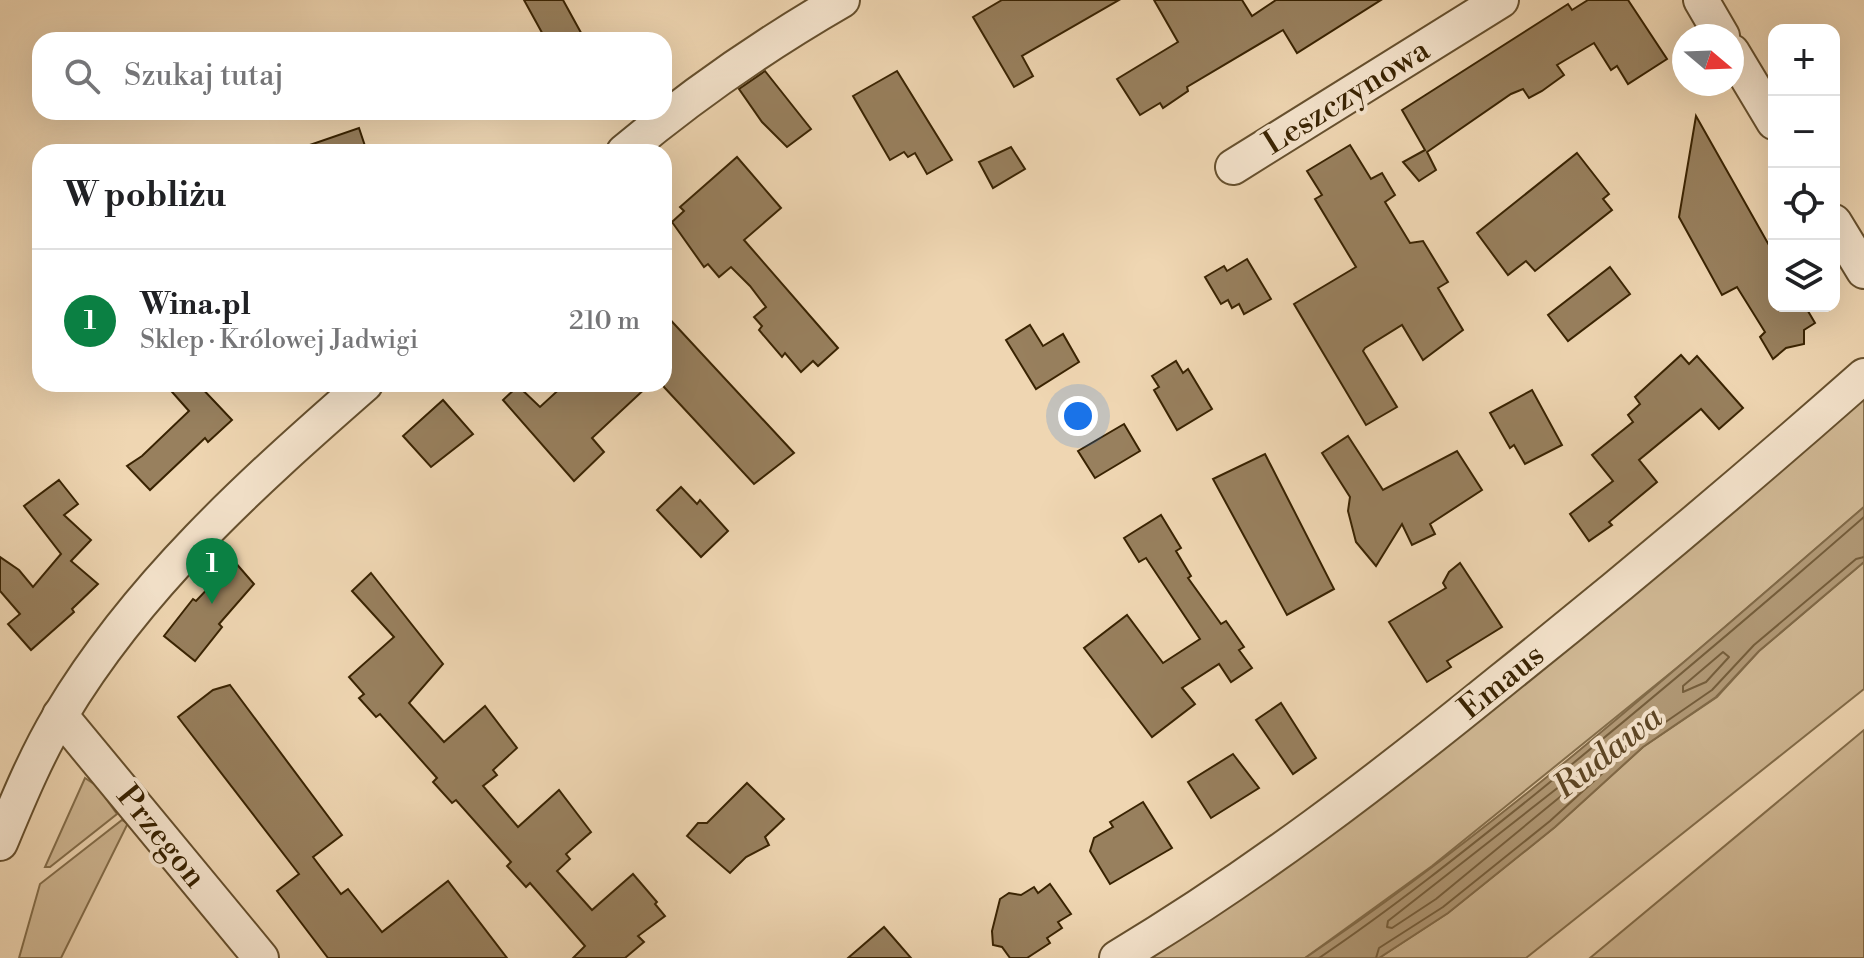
<!DOCTYPE html>
<html lang="pl">
<head>
<meta charset="utf-8">
<style>
  body { margin:0; font-family:"Libre Bodoni",serif; background:#f6f6f6; color:#202124 }
  .controls { position:absolute; right:24px; top:24px; display:grid; overflow:hidden; border-radius:16px; box-shadow:0 8px 32px #0002 }
  .controls button { width:72px; height:72px; display:grid; place-items:center; padding:0; border:0; border-bottom:2px solid #e0e0e0; background:#fff; color:#202124; font:40px sans-serif }
  .compass { position:absolute; left:1672px; top:24px; width:72px; height:72px; border-radius:50%; background:#fff; box-shadow:0 8px 32px #0002; rotate:109deg }
  .you { position:absolute; left:1078px; top:416px; width:28px; height:28px; margin:-20px; border:6px solid #fff; border-radius:50%; background:#1a73e8; box-shadow:0 0 0 12px #1a73e833 }
  .badge { display:grid; place-items:center; width:52px; height:52px; border-radius:50%; background:#0b8043; color:#fff; font-size:26px; font-weight:700 }
  .pin { position:absolute; translate:-50% -66px; filter:drop-shadow(0 2px 4px #0008) }
  .pin::after { content:''; position:absolute; top:42px; width:28px; height:24px; background:inherit; clip-path:polygon(0 0,100% 0,50% 100%) }
  .list { margin:0; padding:0; list-style:none }
  h2 { display:flex; justify-content:space-between; align-items:center; height:104px; margin:0; padding:0 32px; font-size:34px }
  h2 small { font-size:26px; font-weight:400; color:#757577 }
  .list li { display:grid; grid-template-columns:52px 1fr auto; gap:24px; align-items:center; box-sizing:border-box; height:144px; padding:0 32px; border-top:2px solid #e0e0e0 }
  .list b { display:block; font-size:30px; white-space:nowrap }
  .list p { margin:0; font-size:26px; white-space:nowrap; color:#757577 }
  .list em { font-size:26px; font-style:normal; color:#757577 }
  .icon { flex:none; width:44px; height:44px; fill:none; stroke:currentColor; stroke-width:2; stroke-linecap:round; stroke-linejoin:round }
  .map { position:relative; flex:none; width:1864px; height:958px; overflow:hidden }
  .search { position:absolute; background:#fff; box-shadow:0 8px 32px #0002; left:32px; top:32px; width:640px; height:88px; display:flex; align-items:center; gap:20px; box-sizing:border-box; padding:0 28px; border-radius:24px; color:#757577; font-size:30px }
  .panel { position:absolute; background:#fff; box-shadow:0 8px 32px #0002; left:32px; top:144px; width:640px; height:248px; border-radius:24px }
  .map>svg:first-child { display:block }
  .green { fill:#d0b894; stroke:#846e4b; stroke-width:2 }
  .water { fill:#b19976; stroke:#816a48; stroke-width:2 }
  .lines { fill:none; stroke-linecap:round; stroke-linejoin:round }
  .shore { stroke:#755e3c; stroke-width:2 }
  .building { fill:#98805e; stroke:#392302; stroke-width:2 }
  .minor-casing { stroke:#66502e; stroke-width:38 }
  .minor { stroke:#f5e4cd; stroke-width:34 }
  .labels { text-anchor:middle; stroke-width:8; stroke-linejoin:round; paint-order:stroke }
  .street-label { font-size:32px; fill:#392302; stroke:#f5e4cd }
  .water-label { font-size:34px; font-style:italic; fill:#5d4625; stroke:#f5e4cd }
</style>
</head>
<body>
<div class="map">
<svg width="1864" height="958" viewBox="0 0 1864 958">
  <rect width="100%" height="100%" fill="#efd6b2"/>
  <filter id="stains"><feTurbulence type="fractalNoise" baseFrequency=".0025" numOctaves="4"/><feColorMatrix values="0 0 0 0 .2 0 0 0 0 .09 0 0 0 0 .02 0 0 0 .5 -.17"/></filter>
  <radialGradient id="worn" r=".72"><stop offset=".6" stop-color="#630" stop-opacity="0"/><stop offset="1" stop-color="#630" stop-opacity=".3"/></radialGradient>
  <!-- green -->
  <g class="green">
    <path d="M1864,389V507L1689,658L1432,866L1305,958H1137Z"/>
    <path d="M1864,562V689L1526,958H1379L1448,913L1555,827L1643,747L1717,697L1759,651Z"/>
    <path d="M1864,730V958H1590Z"/>
    <path d="M85,778L97,786L117,814L50,867H45Z"/>
    <path d="M122,820L128,823L61,958H19L40,884Z"/>
  </g>
  <!-- water -->
  <path class="water" d="M1864,507V562L1759,651L1716,697L1643,747L1555,827L1448,913L1379,958H1305C1503,825 1683,662 1864,507Z"/>
  <g class="lines">
    <!-- shore -->
    <g class="shore">
      <path d="M1723,652L1729,657L1706,682L1683,692V686Z"/>
      <path d="M1560,786L1565,787L1566,792L1436,899L1392,928L1387,927L1388,921Z"/>
      <path d="M1319,958C1393,908 1463,852 1533,796C1645,705 1755,612 1864,517"/>
      <path d="M1376,958L1379,948L1443,907L1550,821L1638,741L1712,690L1754,645L1856,559L1864,557"/>
    </g>
  </g>
  <!-- building -->
  <g class="building">
    <path d="M524,0H563L585,40H546Z"/>
    <path d="M1002,0H1119L1022,56L1033,76L1014,87L973,17Z"/>
    <path d="M1154,0H1242L1252,16L1276,0H1381L1297,53L1283,30L1187,87L1188,91L1163,108L1160,103L1140,115L1117,79L1178,42Z"/>
    <path d="M1588,0H1628L1667,59L1628,84L1617,66L1611,70L1594,43L1557,65L1564,75L1542,91L1529,98L1523,89L1511,94L1427,152L1436,170L1419,181L1403,162L1425,150L1402,110L1568,4L1572,10Z"/>
    <path d="M765,71L811,129L787,147L762,122L739,89Z"/>
    <path d="M897,71L952,160L927,174L915,153L908,157L904,152L890,160L853,96Z"/>
    <path d="M1696,116L1774,254V306H1805L1815,323L1804,330V344L1786,348L1773,359L1760,337L1765,332L1737,287L1722,295L1679,217Z"/>
    <path d="M359,128L367,152H301V148Z"/>
    <path d="M1350,145L1371,179L1382,173L1395,195L1385,202L1410,243L1423,241L1448,282L1438,288L1463,330L1423,360L1402,325L1365,348L1363,351L1397,407L1366,425L1294,304L1356,267L1315,199L1322,195L1307,171Z"/>
    <path d="M1011,147L1025,169L993,188L979,162Z"/>
    <path d="M1577,153L1609,194L1603,199L1612,210L1535,271L1526,261L1508,275L1477,233Z"/>
    <path d="M737,157L781,208L744,240L838,348L818,366L813,361L801,372L785,353L782,357L759,330L762,326L754,317L766,307L750,286L731,267L719,277L708,264L704,267L672,222L684,211L680,207Z"/>
    <path d="M1247,259L1271,299L1244,314L1239,304L1232,308L1228,300L1221,304L1205,277L1224,266L1227,271Z"/>
    <path d="M1610,267L1630,294L1568,341L1548,315Z"/>
    <path d="M664,313L794,453L754,484L664,387Z"/>
    <path d="M1030,325L1043,346L1063,334L1079,362L1036,389L1006,340Z"/>
    <path d="M1681,355L1689,364L1697,356L1743,408L1719,429L1701,409L1639,460L1657,482L1609,522L1612,525L1589,541L1570,514L1613,481L1592,455L1633,422L1628,415L1640,404L1635,397Z"/>
    <path d="M1176,361L1183,373L1188,369L1212,409L1177,430L1154,390L1159,387L1152,376Z"/>
    <path d="M165,384H198L232,420L208,442L205,438L150,490L127,466L142,456L189,411Z"/>
    <path d="M565,384H650L592,438L604,452L574,481L503,400L518,386L540,407Z"/>
    <path d="M1532,390L1562,445L1525,464L1514,445L1510,448L1490,413Z"/>
    <path d="M443,400L473,434L431,467L403,436Z"/>
    <path d="M1124,424L1140,451L1095,478L1078,451Z"/>
    <path d="M1348,436L1383,490L1457,451L1482,490L1430,524L1435,534L1412,545L1402,524L1376,566L1356,542L1348,511L1350,497L1322,453Z"/>
    <path d="M1265,454L1334,589L1287,615L1213,479Z"/>
    <path d="M59,480L78,504L64,515L91,540L71,561L98,584L72,609L74,612L31,650L8,624L20,614L0,591V557L19,570L33,587L61,554L24,506Z"/>
    <path d="M681,487L697,504L700,500L728,531L701,557L657,510Z"/>
    <path d="M1161,515L1181,548L1176,551L1191,576L1188,578L1221,624L1226,621L1244,647L1239,650L1252,668L1231,682L1219,664L1182,688L1195,704L1152,737L1084,648L1127,615L1163,663L1200,639L1146,558L1139,562L1124,538Z"/>
    <path d="M234,561L254,584L219,624L222,627L195,661L164,636L193,599L196,601Z"/>
    <path d="M1460,563L1502,627L1447,661L1451,667L1427,682L1389,622L1446,588L1443,583L1449,572Z"/>
    <path d="M371,573L443,664L409,703L444,742L485,706L517,748L493,770L497,775L483,786L518,827L559,790L591,832L566,854L570,859L557,871L592,910L633,874L657,902L655,904L665,916L638,936L644,942L625,958H573L585,946L530,883L526,887L507,866L511,862L456,800L452,803L433,782L437,778L380,714L376,717L359,698L364,694L349,677L394,637L352,591Z"/>
    <path d="M230,685L342,835L313,857L341,894L348,889L382,932L448,881L507,958H328L277,891L299,874L178,717L213,690Z"/>
    <path d="M1281,703L1316,758L1293,774L1256,720Z"/>
    <path d="M1233,754L1259,788L1211,818L1188,782Z"/>
    <path d="M747,783L784,819L765,837L769,845L746,857L730,873L687,836L698,823H707Z"/>
    <path d="M1143,802L1172,848L1110,884L1090,851L1094,838L1113,827L1110,822Z"/>
    <path d="M1050,884L1071,914L1058,922L1062,928L1047,938L1050,943L1027,958H1010L1002,947L993,945L992,931L1000,899L1009,893L1021,895L1034,887L1038,893Z"/>
    <path d="M884,927L911,958H848Z"/>
  </g>
  <g class="lines">
    <defs>
      <g id="minor">
        <path d="M1701,0L1722,36"/>
        <path d="M1732,52L1774,122"/>
        <path d="M624,152C693,94 764,45 842,0"/>
        <path d="M1233,167L1501,0"/>
        <path d="M1834,222L1864,271"/>
        <path d="M60,715L261,958"/>
        <path d="M0,843C18,800 36,756 60,716C138,585 252,483 365,384"/>
        <path d="M1117,958C1254,876 1378,781 1501,681C1625,582 1745,481 1864,376"/>
      </g>
    </defs>
    <!-- minor casing -->
    <use href="#minor" class="minor-casing"/>
    <!-- minor -->
    <use href="#minor" class="minor"/>
  </g>
  <g class="labels">
    <!-- street labels -->
    <g class="street-label">
      <text transform="translate(1346 96) rotate(-32)" y="11">Leszczynowa</text>
      <text transform="translate(1501 681) rotate(-39)" y="11">Emaus</text>
      <text transform="translate(162 836) rotate(51)" y="11">Przegon</text>
    </g>
    <!-- water labels -->
    <g class="water-label">
      <text transform="translate(1607 751) rotate(-38)" y="12">Rudawa</text>
    </g>
  </g>
  <rect width="100%" height="100%" filter="url(#stains)"/>
  <rect width="100%" height="100%" fill="url(#worn)"/>
</svg>
<div class="controls">
<button>+</button>
<button>−</button>
<button><svg class="icon" aria-label="locate" viewBox="0 0 24 24"><circle cx="12" cy="12" r="6"/><path d="M12 2v4M12 18v4M2 12h4M18 12h4"/></svg></button>
<button><svg class="icon" aria-label="layers" viewBox="0 0 24 24"><path d="M12 4l9 5-9 5-9-5zM3 14l9 5 9-5"/></svg></button>
</div>
<svg class="compass" viewBox="-18 -18 36 36"><path d="M0-13l5 13h-10z" fill="#e53935"/><path d="M0 13l5-13h-10z" fill="#757577"/></svg>
<div class="you"></div>
<div class="pin badge" style="left:212px;top:604px">1</div>
<div class="search"><svg class="icon" aria-label="search" viewBox="0 0 24 24"><circle cx="10" cy="10" r="6"/><path d="M15 15l6 6"/></svg>Szukaj tutaj</div>
<section class="panel">
<h2>W pobliżu<small></small></h2>
<ul class="list">
<li><span class="badge">1</span><div><b>Wina.pl</b><p>Sklep · Królowej Jadwigi</p></div><em>210 m</em></li>
</ul>
</section>
</div>
</body>
</html>
